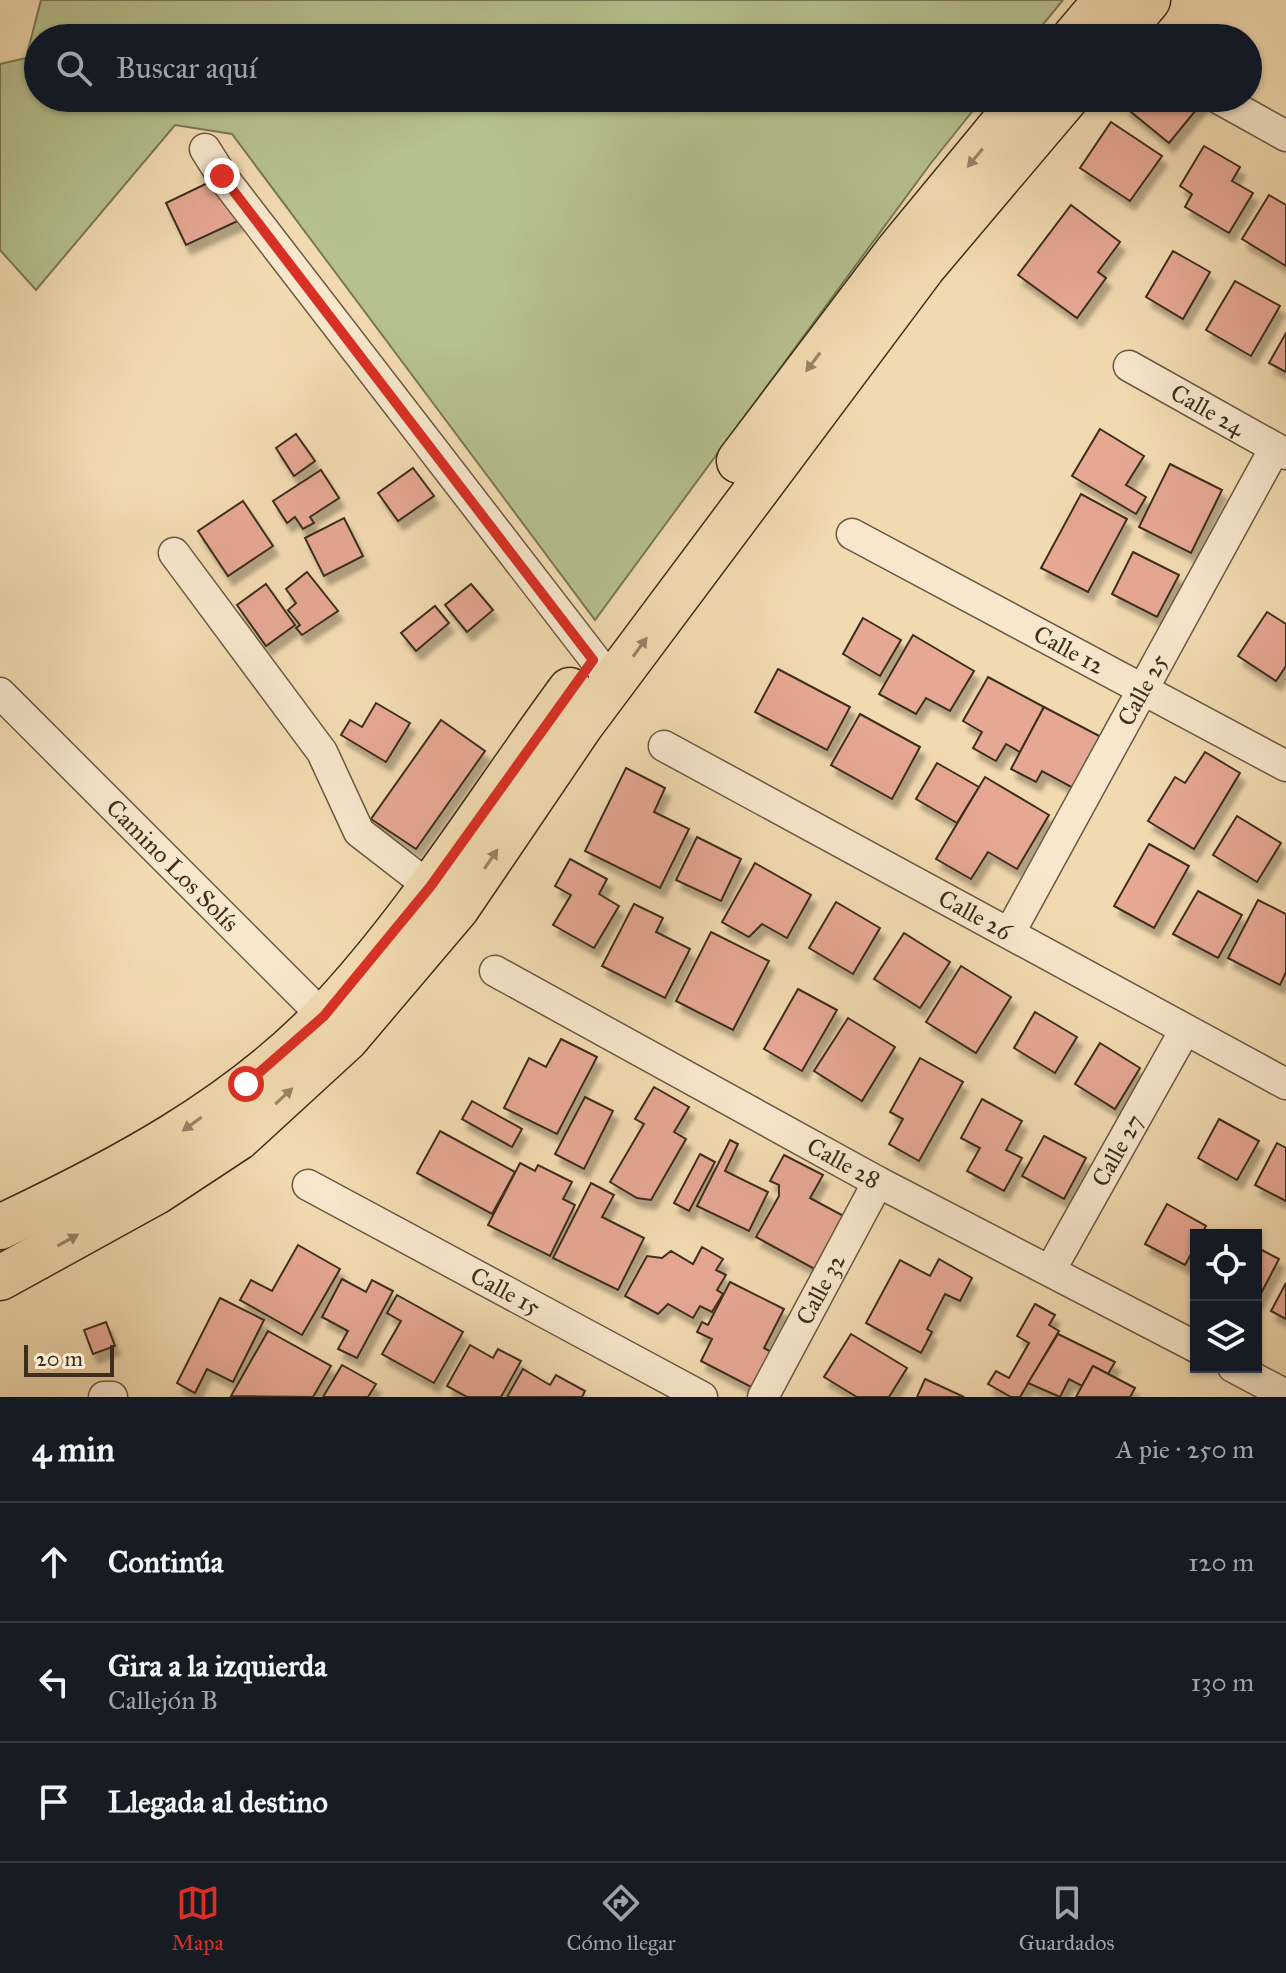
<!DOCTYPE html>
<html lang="es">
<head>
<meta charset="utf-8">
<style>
  body { margin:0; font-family:"IM FELL Great Primer",serif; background:#20242c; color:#f1f3f6 }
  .controls { position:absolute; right:24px; bottom:24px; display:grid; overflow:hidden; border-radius:0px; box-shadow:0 2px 6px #0004 }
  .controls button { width:72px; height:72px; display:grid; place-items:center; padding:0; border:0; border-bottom:2px solid #363941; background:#171b24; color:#f1f3f6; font:40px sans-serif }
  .scale { position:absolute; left:24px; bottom:20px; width:90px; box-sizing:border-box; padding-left:8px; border:4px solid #3d2e1d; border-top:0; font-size:22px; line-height:28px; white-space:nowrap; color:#3d2e1d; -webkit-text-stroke:6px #f7e7cc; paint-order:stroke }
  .stop { position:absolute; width:24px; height:24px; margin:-18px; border:6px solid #d93025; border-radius:50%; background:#fff }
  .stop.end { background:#d93025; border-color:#fff; box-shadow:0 2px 8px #0008 }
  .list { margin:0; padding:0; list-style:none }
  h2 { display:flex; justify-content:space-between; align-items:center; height:104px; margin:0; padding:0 32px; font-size:34px }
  h2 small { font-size:26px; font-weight:400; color:#9ea1a6 }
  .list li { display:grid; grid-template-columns:52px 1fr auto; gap:24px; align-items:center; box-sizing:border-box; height:120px; padding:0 32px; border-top:2px solid #363941 }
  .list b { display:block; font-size:30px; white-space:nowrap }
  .list p { margin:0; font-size:26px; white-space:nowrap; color:#9ea1a6 }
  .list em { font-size:26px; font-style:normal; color:#9ea1a6 }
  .icon { flex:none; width:44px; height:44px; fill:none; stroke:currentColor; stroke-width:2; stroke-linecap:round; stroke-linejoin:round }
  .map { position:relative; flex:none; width:1286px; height:1397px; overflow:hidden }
  .search { position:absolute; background:#171b24; box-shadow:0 2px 6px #0004; left:24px; right:24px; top:24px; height:88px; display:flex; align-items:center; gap:20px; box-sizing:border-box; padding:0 28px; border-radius:44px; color:#9ea1a6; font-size:30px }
  .sheet { height:464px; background:#171b24 }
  nav { display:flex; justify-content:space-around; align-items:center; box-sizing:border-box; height:112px; border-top:2px solid #363941; background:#171b24; font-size:22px; color:#9ea1a6 }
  nav a { display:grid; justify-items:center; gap:4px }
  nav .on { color:#d93025 }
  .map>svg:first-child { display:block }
  .green { fill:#b6c18e; stroke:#7a7856; stroke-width:2 }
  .building { fill:#e6a793; stroke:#3d2e1d; stroke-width:2; filter:url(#shadow) }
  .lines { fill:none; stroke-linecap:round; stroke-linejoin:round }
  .street-casing { stroke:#6a5942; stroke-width:33 }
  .primary-casing { stroke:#3d2e1d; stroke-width:47 }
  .street { stroke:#f7e7cc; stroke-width:30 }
  .primary { stroke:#f2dab0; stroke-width:44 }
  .oneway { fill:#988466 }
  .route { stroke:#d93025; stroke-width:10 }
  .labels { text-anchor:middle; stroke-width:6; stroke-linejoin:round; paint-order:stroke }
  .street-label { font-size:24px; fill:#3d2e1d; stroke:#f7e7cc }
</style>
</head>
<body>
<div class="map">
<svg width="1286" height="1397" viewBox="0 0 1286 1397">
  <defs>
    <filter id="shadow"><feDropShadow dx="5" dy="9" stdDeviation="2" flood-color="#0004"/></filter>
  </defs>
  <rect width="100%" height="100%" fill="#f2dab0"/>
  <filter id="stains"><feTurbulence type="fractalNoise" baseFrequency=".0025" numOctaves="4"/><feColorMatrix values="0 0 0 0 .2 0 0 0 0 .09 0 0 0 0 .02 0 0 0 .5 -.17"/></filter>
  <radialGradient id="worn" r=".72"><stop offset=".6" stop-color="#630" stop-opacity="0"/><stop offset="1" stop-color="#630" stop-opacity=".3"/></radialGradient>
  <!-- green -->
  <path class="green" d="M41,0H1063L1032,38H38V98H983L931,163L595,620L232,134L175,125L36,290L0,250V64L26,58Z"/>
  <!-- building -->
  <g class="building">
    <path d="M1132,98H1203L1205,99L1169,143L1125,107Z"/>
    <path d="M1111,122L1162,156L1130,201L1080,168Z"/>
    <path d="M1204,146L1240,167L1232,181L1253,193L1229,233L1185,207L1192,194L1180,186Z"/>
    <path d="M222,176L242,219L186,245L166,203Z"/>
    <path d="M1269,195L1286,205V266L1242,239Z"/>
    <path d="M1071,205L1120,242L1098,272L1106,278L1077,318L1018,275Z"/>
    <path d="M1173,251L1210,272L1183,319L1146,297Z"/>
    <path d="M1235,281L1280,306L1251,356L1206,330Z"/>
    <path d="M1286,333V372L1269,363Z"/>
    <path d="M1100,429L1144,456L1126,485L1146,497L1136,514L1072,476Z"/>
    <path d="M296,434L315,461L294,476L276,448Z"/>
    <path d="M1170,464L1222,490L1191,553L1139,527Z"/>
    <path d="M413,468L434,496L398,521L378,493Z"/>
    <path d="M321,470L339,498L310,517L314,523L303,529L295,517L287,523L273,501Z"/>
    <path d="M1081,494L1127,519L1088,592L1041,568Z"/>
    <path d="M243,501L273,546L228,576L198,531Z"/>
    <path d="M344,518L363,556L324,576L305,538Z"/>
    <path d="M1133,552L1179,575L1157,617L1112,594Z"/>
    <path d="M307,572L338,611L302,635L296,628L300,625L288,610L296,603L286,589Z"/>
    <path d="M266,584L295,625L266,646L237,605Z"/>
    <path d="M471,584L493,610L467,632L445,605Z"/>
    <path d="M435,606L449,623L416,651L401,633Z"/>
    <path d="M1267,612L1286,624V666L1276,681L1238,656Z"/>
    <path d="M863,618L901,640L880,676L843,654Z"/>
    <path d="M913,635L974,671L950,711L926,698L916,714L879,694Z"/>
    <path d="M778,669L850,707L827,750L755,712Z"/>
    <path d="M988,677L1044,707L1020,752L1006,744L996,761L973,748L982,732L963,721Z"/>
    <path d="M376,703L410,723L386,762L341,735L350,720L362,727Z"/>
    <path d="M1044,707L1103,738L1075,789L1042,771L1036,782L1011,769Z"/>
    <path d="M860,714L920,747L892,799L831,765Z"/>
    <path d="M441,720L485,751L416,849L371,819Z"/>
    <path d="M1205,752L1240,773L1194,849L1148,821L1175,777L1185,783Z"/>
    <path d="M937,763L979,787L957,823L916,799Z"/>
    <path d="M626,768L665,788L654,812L689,829L660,888L585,851Z"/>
    <path d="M985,777L1049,815L1017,869L988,852L971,879L936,859Z"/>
    <path d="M1237,816L1281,843L1257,882L1213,855Z"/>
    <path d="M697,837L741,859L721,901L676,880Z"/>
    <path d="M1149,844L1189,866L1154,928L1114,906Z"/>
    <path d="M570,859L607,879L599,894L619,906L594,948L553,925L571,895L555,886Z"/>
    <path d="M755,863L811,895L787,938L762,924L749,937L722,922Z"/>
    <path d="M1198,891L1242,915L1218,958L1173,934Z"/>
    <path d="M1258,900L1286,914V972L1280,985L1228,958Z"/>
    <path d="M836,902L880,928L853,974L809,948Z"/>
    <path d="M634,904L663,918L656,932L690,949L665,998L602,966Z"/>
    <path d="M711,932L769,961L733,1030L676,1001Z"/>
    <path d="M904,933L950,962L920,1008L874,979Z"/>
    <path d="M961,966L1011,997L976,1053L926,1022Z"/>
    <path d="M798,989L837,1010L802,1071L764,1049Z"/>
    <path d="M1035,1012L1077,1037L1055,1073L1014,1048Z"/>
    <path d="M848,1018L895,1047L862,1101L814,1071Z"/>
    <path d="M561,1039L597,1057L557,1134L504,1108L529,1058L546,1067Z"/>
    <path d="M1100,1043L1140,1068L1115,1109L1075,1084Z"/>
    <path d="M920,1058L963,1082L919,1161L889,1144L903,1119L890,1112Z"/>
    <path d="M654,1087L689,1107L674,1132L686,1139L651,1200L637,1198L610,1182L644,1124L635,1119Z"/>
    <path d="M585,1097L613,1111L584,1169L555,1154Z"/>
    <path d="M982,1099L1022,1121L1006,1150L1022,1158L1004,1191L967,1171L980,1148L961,1138Z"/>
    <path d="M472,1101L522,1129L512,1147L462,1119Z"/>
    <path d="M1219,1119L1259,1141L1237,1180L1198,1158Z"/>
    <path d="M440,1131L515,1172L492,1214L417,1173Z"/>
    <path d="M1044,1136L1086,1158L1064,1199L1022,1176Z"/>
    <path d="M730,1140L738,1144L725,1171L768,1192L749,1231L697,1206Z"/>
    <path d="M1277,1143L1286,1148V1201L1255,1185Z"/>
    <path d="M700,1154L715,1162L689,1211L674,1203Z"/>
    <path d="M784,1155L823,1175L810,1198L851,1220L822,1273L756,1237L779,1196V1185L770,1181Z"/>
    <path d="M520,1163L535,1171L538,1165L572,1182L563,1199L575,1205L550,1256L488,1225Z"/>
    <path d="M591,1183L614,1195L602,1217L644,1238L618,1290L553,1258Z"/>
    <path d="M1167,1204L1206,1226L1201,1235H1196V1245L1185,1265L1145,1244Z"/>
    <path d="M298,1245L340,1269L302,1335L240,1300L251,1280L272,1291Z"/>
    <path d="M702,1247L723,1259L716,1270L726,1275L717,1290L723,1294L712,1312L700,1306L693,1318L668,1304L658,1314L625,1296L647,1256L662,1258L671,1251L693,1264Z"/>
    <path d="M1256,1247L1279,1259L1257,1301L1256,1300Z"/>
    <path d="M939,1259L972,1278L960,1301L945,1294L927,1329L932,1332L921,1353L866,1323L900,1260L930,1276Z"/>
    <path d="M342,1279L366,1292L372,1280L393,1291L357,1358L338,1349L348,1331L322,1317Z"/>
    <path d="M730,1282L784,1309L764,1348L775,1354L757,1390L701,1361L712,1339L697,1332L702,1322L708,1325Z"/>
    <path d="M1286,1283V1319L1271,1311Z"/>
    <path d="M397,1295L463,1332L434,1383L382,1354L401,1321L387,1313Z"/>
    <path d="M220,1298L264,1320L233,1382L207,1369L195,1393L177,1383Z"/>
    <path d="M1035,1304L1055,1315L1049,1325L1059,1331L1020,1397H1011L988,1384L996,1371L1009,1378L1029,1343L1017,1336Z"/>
    <path d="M106,1322L115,1346L93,1354L84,1330Z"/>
    <path d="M268,1331L331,1366L313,1397L231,1396Z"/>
    <path d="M851,1334L907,1368L889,1397H857L824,1377Z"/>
    <path d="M1058,1334L1115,1362L1108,1374L1093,1366L1082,1386L1069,1379L1060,1397L1028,1383Z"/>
    <path d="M470,1345L493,1358L498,1349L521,1361L501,1397H467L447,1386Z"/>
    <path d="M342,1365L376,1384L368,1397H323Z"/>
    <path d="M1093,1366L1135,1388L1130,1397H1076Z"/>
    <path d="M523,1369L550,1385L556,1375L585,1391L582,1397H507Z"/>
    <path d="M925,1379L964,1397H917Z"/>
  </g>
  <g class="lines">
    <defs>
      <g id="street">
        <path d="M1218,98L1286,136"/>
        <path d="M205,149L222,176L613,683"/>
        <path id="s1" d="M1129,366L1286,454"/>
        <path id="s2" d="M852,534L1286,766"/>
        <path d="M174,553L322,752L359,832L443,897"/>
        <path id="s3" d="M0,693L338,1031"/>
        <path id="s4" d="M664,746L1286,1084"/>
        <path id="s5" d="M1010,932L1275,448"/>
        <path id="s6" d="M495,971L878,1182L1196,1347"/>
        <path id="s7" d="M308,1185L702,1397"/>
        <path id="s8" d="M1051,1269L1185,1030"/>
        <path d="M1233,1367L1286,1395"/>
        <path d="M104,1397H112"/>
        <path id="s9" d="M763,1397L878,1182"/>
      </g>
      <g id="primary">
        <path d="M1074,38L1106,0"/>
        <path d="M1116,38L1148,0"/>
        <path d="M739,461L897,252L1024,98"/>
        <path d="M0,1227C117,1172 235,1110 325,1016C417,919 491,797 570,690"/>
        <path d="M0,1278L156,1192L238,1138L346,1039L457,908L581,725L924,266L1066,98"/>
      </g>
    </defs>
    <!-- street casing -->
    <use href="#street" class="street-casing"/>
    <!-- primary casing -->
    <use href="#primary" class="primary-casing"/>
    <!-- street -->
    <use href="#street" class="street"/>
    <!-- primary -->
    <use href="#primary" class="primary"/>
  </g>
  <!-- one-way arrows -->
  <defs><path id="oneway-solid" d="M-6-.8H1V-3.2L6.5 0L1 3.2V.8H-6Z" transform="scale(2)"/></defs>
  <g class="oneway">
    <use href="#oneway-solid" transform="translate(975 158) rotate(130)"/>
    <use href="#oneway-solid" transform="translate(813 362) rotate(127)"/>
    <use href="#oneway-solid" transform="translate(640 647) rotate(-54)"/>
    <use href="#oneway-solid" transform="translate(491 859) rotate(-56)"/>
    <use href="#oneway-solid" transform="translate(284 1096) rotate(-43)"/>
    <use href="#oneway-solid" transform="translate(192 1124) rotate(144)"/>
    <use href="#oneway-solid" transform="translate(68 1240) rotate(-29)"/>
  </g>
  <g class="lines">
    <!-- route -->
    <path class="route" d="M222,176L593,660L430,887L324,1016L246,1084"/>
  </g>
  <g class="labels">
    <!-- street labels -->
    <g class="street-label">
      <text dy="8" stroke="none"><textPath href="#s1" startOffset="90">Calle 24</textPath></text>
      <text dy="8" stroke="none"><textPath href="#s2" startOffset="246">Calle 12</textPath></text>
      <text dy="8" stroke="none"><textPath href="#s5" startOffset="276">Calle 25</textPath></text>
      <text dy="8" stroke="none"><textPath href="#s3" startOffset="244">Camino Los Solís</textPath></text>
      <text dy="8" stroke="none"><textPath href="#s4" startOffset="354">Calle 26</textPath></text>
      <text dy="8" stroke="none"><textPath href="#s8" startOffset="136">Calle 27</textPath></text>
      <text dy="8" stroke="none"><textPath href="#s6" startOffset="398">Calle 28</textPath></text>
      <text dy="8" stroke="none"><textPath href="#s9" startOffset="122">Calle 32</textPath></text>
      <text dy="8" stroke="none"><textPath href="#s7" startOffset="224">Calle 15</textPath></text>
    </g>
  </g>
  <rect width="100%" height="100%" filter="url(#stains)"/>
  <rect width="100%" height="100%" fill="url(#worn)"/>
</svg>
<div class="controls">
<button><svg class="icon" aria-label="locate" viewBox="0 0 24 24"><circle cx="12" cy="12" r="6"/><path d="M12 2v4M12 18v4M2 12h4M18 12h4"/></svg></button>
<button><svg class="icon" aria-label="layers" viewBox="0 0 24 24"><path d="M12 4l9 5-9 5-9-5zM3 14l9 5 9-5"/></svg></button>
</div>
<div class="scale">20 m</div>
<div class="stop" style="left:246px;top:1084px"></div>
<div class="stop end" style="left:222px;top:176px"></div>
<div class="search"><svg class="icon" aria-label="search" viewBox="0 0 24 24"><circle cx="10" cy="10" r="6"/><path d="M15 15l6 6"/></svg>Buscar aquí</div>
</div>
<section class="sheet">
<h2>4 min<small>A pie · 250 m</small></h2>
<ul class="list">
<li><svg class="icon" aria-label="ahead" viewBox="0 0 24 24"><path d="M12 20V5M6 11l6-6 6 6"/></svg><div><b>Continúa</b></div><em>120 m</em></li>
<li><svg class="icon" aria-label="left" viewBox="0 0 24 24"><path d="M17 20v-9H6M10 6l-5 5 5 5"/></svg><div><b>Gira a la izquierda</b><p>Callejón B</p></div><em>130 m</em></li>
<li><svg class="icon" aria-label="arrive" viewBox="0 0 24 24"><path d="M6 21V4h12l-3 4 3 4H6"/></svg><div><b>Llegada al destino</b></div></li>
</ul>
</section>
<nav>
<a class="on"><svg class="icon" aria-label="map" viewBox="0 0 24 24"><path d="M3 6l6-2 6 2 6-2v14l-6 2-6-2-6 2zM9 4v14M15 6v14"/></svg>Mapa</a>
<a><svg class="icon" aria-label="directions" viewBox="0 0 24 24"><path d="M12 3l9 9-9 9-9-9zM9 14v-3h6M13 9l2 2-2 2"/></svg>Cómo llegar</a>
<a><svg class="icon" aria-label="saved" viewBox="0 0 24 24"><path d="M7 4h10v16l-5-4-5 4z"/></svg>Guardados</a>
</nav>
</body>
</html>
